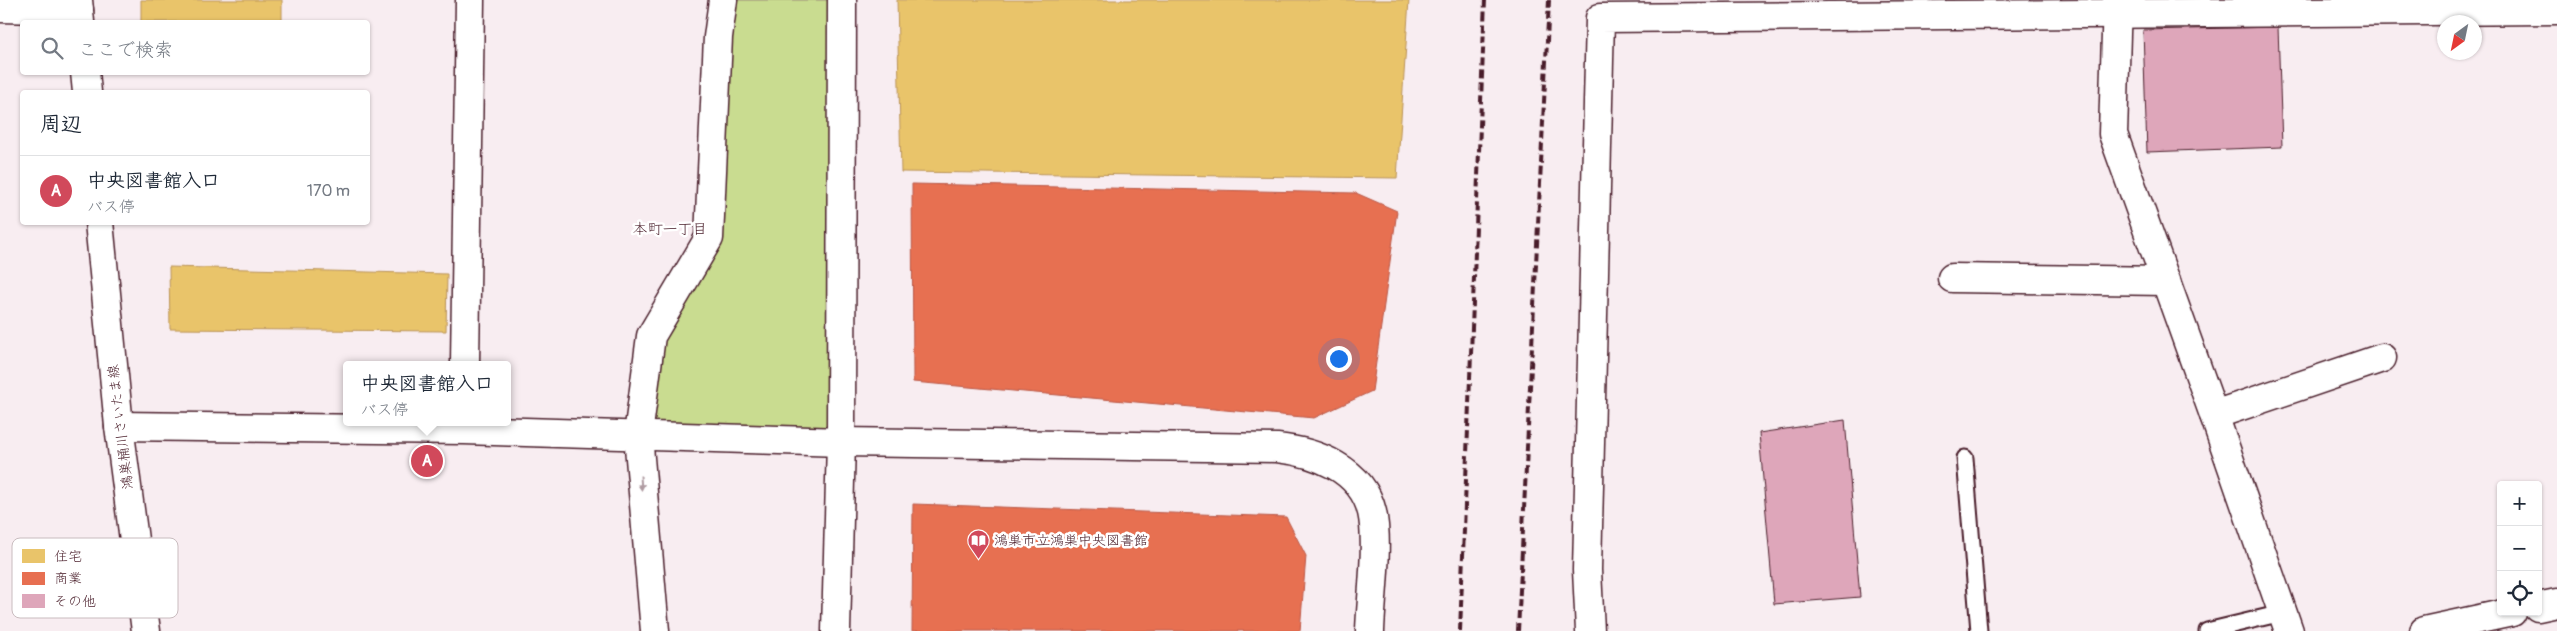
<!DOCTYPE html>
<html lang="ja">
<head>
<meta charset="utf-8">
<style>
  body { margin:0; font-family:Pangolin,"Klee One",sans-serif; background:#f6f6f7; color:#1f2937 }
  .controls { position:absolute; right:15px; bottom:15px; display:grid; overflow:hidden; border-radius:5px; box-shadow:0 1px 4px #0004 }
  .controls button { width:45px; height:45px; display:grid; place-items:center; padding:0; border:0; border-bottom:1px solid #e0e1e3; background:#fff; color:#1f2937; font:25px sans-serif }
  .compass { position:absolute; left:2437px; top:15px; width:45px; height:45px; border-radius:50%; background:#fff; box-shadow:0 1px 4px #0004; rotate:213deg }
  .you { position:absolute; left:1338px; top:358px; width:18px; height:18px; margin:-12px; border:4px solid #fff; border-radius:50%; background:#1a73e8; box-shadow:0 0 0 8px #1a73e833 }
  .badge { display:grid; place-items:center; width:32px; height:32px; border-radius:50%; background:#d1495b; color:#fff; font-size:16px; font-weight:700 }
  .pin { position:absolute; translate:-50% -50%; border:2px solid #fff; box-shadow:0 1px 5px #0006 }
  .popup { position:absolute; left:343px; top:361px; width:168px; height:65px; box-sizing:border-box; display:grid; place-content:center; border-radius:5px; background:#fff; filter:drop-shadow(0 1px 4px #0005); font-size:16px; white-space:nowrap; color:#747a83 }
  .popup b { font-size:19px; color:#1f2937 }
  .popup::after { content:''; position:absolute; left:50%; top:100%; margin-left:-10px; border:10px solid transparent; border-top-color:#fff }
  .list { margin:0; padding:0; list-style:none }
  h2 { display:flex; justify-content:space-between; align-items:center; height:65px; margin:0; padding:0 20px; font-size:21px }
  h2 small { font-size:16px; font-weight:400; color:#747a83 }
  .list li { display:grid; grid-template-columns:32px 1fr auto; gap:15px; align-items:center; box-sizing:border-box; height:70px; padding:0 20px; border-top:1px solid #e0e1e3 }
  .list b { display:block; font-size:19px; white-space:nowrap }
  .list p { margin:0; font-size:16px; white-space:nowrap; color:#747a83 }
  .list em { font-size:16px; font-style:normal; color:#747a83 }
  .icon { flex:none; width:28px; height:28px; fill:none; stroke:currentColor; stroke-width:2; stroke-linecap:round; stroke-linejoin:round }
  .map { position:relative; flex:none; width:2557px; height:631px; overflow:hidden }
  .search { position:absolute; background:#fff; box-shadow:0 1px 4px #0004; left:20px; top:20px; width:350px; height:55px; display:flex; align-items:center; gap:12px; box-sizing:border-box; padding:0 18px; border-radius:5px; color:#747a83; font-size:19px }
  .panel { position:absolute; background:#fff; box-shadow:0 1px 4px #0004; left:20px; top:90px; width:350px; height:135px; border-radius:5px }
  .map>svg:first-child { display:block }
  .green { fill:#c9dc90; stroke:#8a7e5e }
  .homes { fill:#e9c46a; stroke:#b99257 }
  .shops { fill:#e76f51; stroke:#b85746 }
  .building { fill:#dea6ba; stroke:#4a1f2b }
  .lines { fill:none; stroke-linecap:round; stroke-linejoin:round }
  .lane-casing { stroke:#4a1f2b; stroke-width:19 }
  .street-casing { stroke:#4a1f2b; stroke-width:31 }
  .secondary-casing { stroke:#4a1f2b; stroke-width:31 }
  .lane { stroke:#fff; stroke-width:15 }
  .street { stroke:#fff; stroke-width:28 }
  .secondary { stroke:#fff; stroke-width:28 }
  .rail { stroke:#4a1f2b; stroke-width:4; stroke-dasharray:8 4; stroke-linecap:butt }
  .oneway { fill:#ae9aa0 }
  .labels { text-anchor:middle; stroke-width:5; stroke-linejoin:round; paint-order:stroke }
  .street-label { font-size:14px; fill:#4a1f2b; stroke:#fff }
  .poi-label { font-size:14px; fill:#4a1f2b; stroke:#fff; text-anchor:start }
  .neighbourhood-label { font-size:15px; fill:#4a1f2b; stroke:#fff }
  .key { fill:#fff; stroke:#c9bcbf; stroke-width:1 }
  .key-label { font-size:14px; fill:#4a1f2b }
</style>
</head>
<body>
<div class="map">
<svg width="2557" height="631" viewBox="0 0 2557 631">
  <rect width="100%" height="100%" fill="#f8edf1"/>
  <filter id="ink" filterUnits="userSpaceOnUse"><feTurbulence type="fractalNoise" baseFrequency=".02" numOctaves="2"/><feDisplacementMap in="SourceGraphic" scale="10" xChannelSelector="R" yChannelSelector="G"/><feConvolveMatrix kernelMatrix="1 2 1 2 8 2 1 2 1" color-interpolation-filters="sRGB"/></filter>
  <g filter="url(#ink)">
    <!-- green -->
    <path class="green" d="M723,0H842L841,442L638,435L651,336L709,238Z"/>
    <!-- homes -->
    <g class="homes">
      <rect x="141" y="0" width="141" height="22"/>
      <path d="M897,0H1409L1397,178L901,172Z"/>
      <path d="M169,267L447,274L446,331L170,329Z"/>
    </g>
    <!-- shops -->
    <g class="shops">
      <path d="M912,184L1356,193L1397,211L1372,391L1314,418L913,382Z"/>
      <path d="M913,504L1286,517L1306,556L1300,631H912Z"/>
    </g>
    <!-- building -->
    <g class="building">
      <path d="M2278,27L2282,147L2147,152L2143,30Z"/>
      <path d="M1845,420L1860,597L1774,604L1759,433Z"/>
    </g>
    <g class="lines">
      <defs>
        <g id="lane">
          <path d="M1965,458L1979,631"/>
          <path d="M2207,631L2282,613"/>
        </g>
        <g id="street">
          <path d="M2117,0L2113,134L2214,415L2289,631"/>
          <path d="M0,8L79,10"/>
          <path d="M1952,278L2166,281"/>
          <path d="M465,365L470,0"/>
          <path d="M2214,415L2382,358"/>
          <path d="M2538,607L2557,603"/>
          <path d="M655,631L638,435L651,336L709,238L718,37L723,0"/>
          <path d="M1590,631L1587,570L1600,18L2557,10"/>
          <path d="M2424,631L2512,612"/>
        </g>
        <g id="secondary">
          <path d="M78,0L80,22"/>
          <path d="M85,72L87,92"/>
          <path d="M99,222L119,426L146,631"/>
          <path d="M119,426L464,430L841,442L1277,448C1316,452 1362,469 1372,512C1379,543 1371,598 1370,631"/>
          <path d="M836,631L841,442L842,0"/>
        </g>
      </defs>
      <!-- lane casing -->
      <use href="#lane" class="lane-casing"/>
      <!-- street casing -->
      <use href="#street" class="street-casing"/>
      <!-- secondary casing -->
      <use href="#secondary" class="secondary-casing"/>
      <!-- lane -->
      <use href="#lane" class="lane"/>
      <!-- street -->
      <use href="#street" class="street"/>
      <!-- secondary -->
      <use href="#secondary" class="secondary"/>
      <!-- rail -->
      <g class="rail">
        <path d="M1460,631L1485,0"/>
        <path d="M1518,631L1549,0"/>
      </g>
    </g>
    <!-- one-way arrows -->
    <defs><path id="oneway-solid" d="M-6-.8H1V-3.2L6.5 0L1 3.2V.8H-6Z" transform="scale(1.25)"/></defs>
    <use class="oneway" href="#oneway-solid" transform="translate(641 483) rotate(86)"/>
  </g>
  <!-- icons -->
  <defs>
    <symbol id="library-pin" viewBox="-11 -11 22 30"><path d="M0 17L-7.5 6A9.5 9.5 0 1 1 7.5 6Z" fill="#d1495b" stroke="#fff"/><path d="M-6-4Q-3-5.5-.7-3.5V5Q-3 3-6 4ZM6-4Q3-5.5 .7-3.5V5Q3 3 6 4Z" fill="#fff"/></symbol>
  </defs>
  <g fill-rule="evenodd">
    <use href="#library-pin" x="966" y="528" width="25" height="34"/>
  </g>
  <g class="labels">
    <!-- street labels -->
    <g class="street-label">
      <text transform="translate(120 427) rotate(-97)" y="5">鴻巣桶川さいたま線</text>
    </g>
    <!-- poi labels -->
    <g class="poi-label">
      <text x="994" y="545">鴻巣市立鴻巣中央図書館</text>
    </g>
    <!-- neighbourhood labels -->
    <g class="neighbourhood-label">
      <text x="670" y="234">本町一丁目</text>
    </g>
  </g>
  <!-- legend -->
  <rect x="12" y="538" width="166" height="80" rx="8" class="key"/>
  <rect x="22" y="549" width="23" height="14" fill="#e9c46a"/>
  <rect x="22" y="572" width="23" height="13" fill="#e76f51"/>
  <rect x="22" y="594" width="23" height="14" fill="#dea6ba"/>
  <g class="key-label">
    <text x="54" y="561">住宅</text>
    <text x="54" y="583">商業</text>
    <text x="54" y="606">その他</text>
  </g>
</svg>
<div class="controls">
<button>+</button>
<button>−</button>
<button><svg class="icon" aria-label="locate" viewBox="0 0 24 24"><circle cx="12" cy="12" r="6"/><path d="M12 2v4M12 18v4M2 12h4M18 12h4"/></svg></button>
</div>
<svg class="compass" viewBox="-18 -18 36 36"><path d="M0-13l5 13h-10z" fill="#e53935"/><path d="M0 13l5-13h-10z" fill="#747a83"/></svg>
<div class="you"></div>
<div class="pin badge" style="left:427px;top:461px">A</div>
<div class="popup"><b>中央図書館入口</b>バス停</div>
<div class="search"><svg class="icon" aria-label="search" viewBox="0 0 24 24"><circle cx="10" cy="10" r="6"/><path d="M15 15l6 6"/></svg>ここで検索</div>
<section class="panel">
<h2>周辺<small></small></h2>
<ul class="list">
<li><span class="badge">A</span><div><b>中央図書館入口</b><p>バス停</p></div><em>170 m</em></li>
</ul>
</section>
</div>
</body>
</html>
